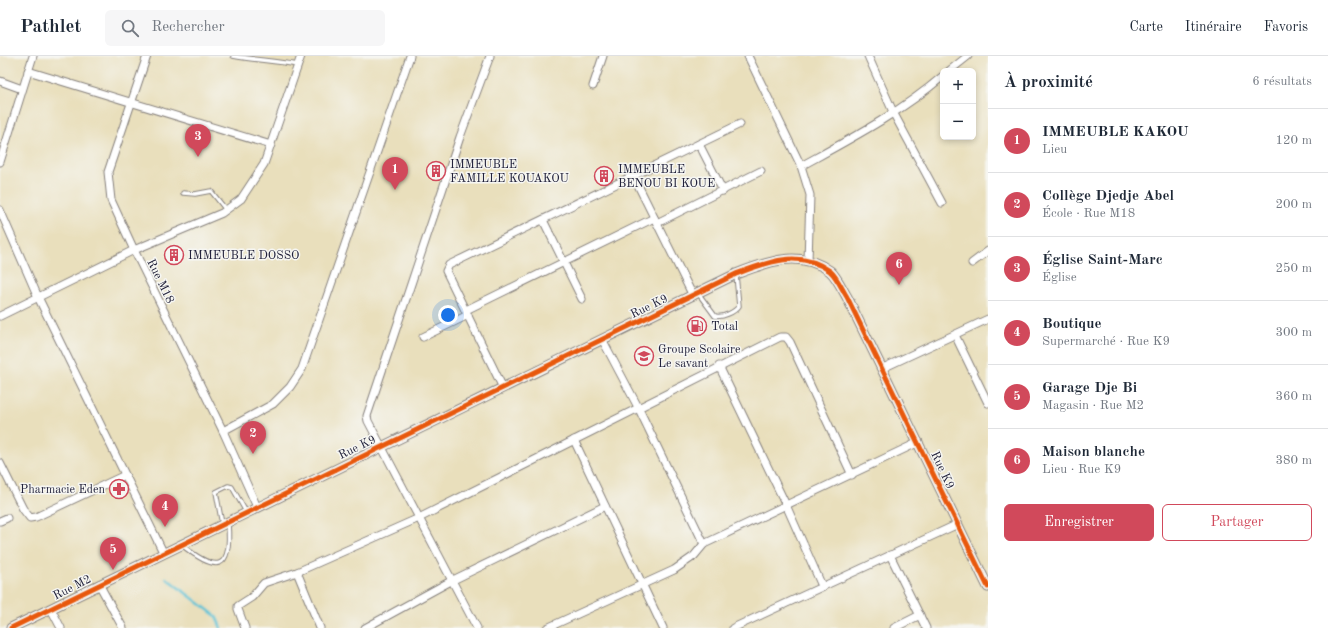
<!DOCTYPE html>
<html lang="fr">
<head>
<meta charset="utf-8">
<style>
  body { margin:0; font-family:"Old Standard TT",serif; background:#f6f6f7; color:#1f2937 }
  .controls { position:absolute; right:12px; top:12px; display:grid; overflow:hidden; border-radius:6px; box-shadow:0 2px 6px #0003 }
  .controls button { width:36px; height:36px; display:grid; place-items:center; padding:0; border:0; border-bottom:1px solid #e0e1e3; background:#fff; color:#1f2937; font:20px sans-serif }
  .you { position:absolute; left:448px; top:259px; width:14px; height:14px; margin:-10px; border:3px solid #fff; border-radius:50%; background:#1a73e8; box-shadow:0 0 0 6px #1a73e833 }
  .badge { display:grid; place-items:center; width:26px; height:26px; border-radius:50%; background:#d1495b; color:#fff; font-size:13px; font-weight:700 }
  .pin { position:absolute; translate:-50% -33px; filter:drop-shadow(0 1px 2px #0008) }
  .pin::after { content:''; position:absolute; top:21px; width:14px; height:12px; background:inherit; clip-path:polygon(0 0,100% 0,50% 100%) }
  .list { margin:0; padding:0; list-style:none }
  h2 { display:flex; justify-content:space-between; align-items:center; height:52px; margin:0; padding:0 16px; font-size:17px }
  h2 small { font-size:13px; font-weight:400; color:#747a83 }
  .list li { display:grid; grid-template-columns:26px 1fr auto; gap:12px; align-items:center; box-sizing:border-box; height:64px; padding:0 16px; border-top:1px solid #e0e1e3 }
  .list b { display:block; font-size:15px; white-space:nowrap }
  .list p { margin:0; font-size:13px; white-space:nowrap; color:#747a83 }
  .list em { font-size:13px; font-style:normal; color:#747a83 }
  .actions { display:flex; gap:8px; padding:12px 16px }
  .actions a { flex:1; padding:9px 0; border:1px solid #d1495b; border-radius:6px; text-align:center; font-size:14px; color:#d1495b }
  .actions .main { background:#d1495b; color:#fff }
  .icon { flex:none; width:22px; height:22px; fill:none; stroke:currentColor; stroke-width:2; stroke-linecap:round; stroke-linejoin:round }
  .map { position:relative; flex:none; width:988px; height:572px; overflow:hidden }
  header { display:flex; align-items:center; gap:24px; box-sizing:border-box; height:56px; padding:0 20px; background:#fff; border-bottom:1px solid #e0e1e3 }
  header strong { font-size:19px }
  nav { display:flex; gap:22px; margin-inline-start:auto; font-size:14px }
  .search { width:280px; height:36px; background:#f6f6f7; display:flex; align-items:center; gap:10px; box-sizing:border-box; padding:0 14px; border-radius:6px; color:#747a83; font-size:15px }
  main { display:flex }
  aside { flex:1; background:#fff }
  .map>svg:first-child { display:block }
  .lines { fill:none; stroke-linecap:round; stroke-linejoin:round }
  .stream { stroke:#5bc3d7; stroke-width:2.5 }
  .service-casing { stroke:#86807c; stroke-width:5.5 }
  .minor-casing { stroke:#86807c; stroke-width:9 }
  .tertiary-casing { stroke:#86807c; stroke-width:11 }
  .service { stroke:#fff; stroke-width:3.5 }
  .minor { stroke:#fff; stroke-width:7 }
  .tertiary { stroke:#fff; stroke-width:9 }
  .cycleway-casing { stroke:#f6f6f2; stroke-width:8 }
  .cycleway { stroke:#e8590c; stroke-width:5 }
  .labels { text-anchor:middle; stroke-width:3; stroke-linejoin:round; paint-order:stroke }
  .poi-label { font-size:12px; fill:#22223b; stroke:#f6f6f2; text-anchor:start }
  .street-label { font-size:12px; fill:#22223b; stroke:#f6f6f2 }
</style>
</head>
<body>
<header>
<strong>Pathlet</strong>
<div class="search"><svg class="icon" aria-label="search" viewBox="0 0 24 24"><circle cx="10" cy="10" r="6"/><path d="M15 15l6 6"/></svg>Rechercher</div>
<nav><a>Carte</a><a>Itinéraire</a><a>Favoris</a></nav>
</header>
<main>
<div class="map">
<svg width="988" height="572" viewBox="0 0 988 572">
  <rect width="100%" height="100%" fill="#f6f6f2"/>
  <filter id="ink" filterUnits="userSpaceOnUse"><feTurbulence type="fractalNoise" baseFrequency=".025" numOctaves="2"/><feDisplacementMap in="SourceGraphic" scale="8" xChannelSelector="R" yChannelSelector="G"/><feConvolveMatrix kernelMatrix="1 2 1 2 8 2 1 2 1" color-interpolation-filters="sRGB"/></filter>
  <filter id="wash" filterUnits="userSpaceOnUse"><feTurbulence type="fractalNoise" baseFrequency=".012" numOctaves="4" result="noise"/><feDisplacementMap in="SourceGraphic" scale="16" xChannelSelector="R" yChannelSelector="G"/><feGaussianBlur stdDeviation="0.9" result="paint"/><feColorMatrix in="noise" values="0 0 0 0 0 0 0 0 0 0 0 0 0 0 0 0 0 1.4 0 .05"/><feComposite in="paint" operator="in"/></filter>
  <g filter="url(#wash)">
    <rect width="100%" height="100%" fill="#e9dfbc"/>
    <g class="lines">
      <!-- stream -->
      <path class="stream" d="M166,522L216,560L221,572"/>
    </g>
  </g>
  <g filter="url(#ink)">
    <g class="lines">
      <defs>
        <g id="service">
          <path d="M233,0C255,4 276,5 298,9"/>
          <path d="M183,137L195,138L211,135L226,154"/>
          <path d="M698,237L715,260C722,262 735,256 739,250L736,219"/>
          <path d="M222,468L216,436L228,430L232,431L246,456"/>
          <path d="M183,490C217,517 232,515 228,468"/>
        </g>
        <g id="minor">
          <path d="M147,0L108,116L111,144L134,194L223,375L257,451"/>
          <path d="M748,0L801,110L810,139L808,205"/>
          <path d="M868,0L894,58L942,147"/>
          <path d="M28,15L271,89"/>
          <path d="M949,15L968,0"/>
          <path d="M0,25L22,33"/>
          <path d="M593,30L603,0"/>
          <path d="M699,88L723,135"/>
          <path d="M0,106L33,0"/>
          <path d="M801,110C850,83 900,57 943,20"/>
          <path d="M633,119L693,240"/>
          <path d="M0,154L38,241L163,496"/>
          <path d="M543,164L582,243"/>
          <path d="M657,167L761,115"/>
          <path d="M972,207L988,195"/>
          <path d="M466,254L654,162"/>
          <path d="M0,260L134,194L222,157L241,143L264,108L301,0"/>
          <path d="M955,279L988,347"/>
          <path d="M423,281L468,259"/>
          <path d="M602,283L638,351L704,488"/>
          <path d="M719,310L786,449L822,530"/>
          <path d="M883,312L988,263"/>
          <path d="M503,332L446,215L449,209L740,68"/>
          <path d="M223,375L273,348L290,331L302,313L410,0"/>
          <path d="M574,384L663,572"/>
          <path d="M0,407L23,453L30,462L36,461L125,419"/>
          <path d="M0,465L7,462"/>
          <path d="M890,499L926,572"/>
          <path d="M99,528L123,572"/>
          <path d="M51,553L61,572"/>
          <path d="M245,572L238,553V550L252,541L264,527L297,516"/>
          <path d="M320,572L297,516L419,462L780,281H786L790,286L852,419"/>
          <path d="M365,572L451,525L605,450"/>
          <path d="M477,572L368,365L367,360L460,81L490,0"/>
          <path d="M547,572L674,514L694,500L704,488L919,386"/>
          <path d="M733,572L958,468"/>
          <path d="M894,572L920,559"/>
        </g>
        <path id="tertiary" d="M11,572L736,218C767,206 799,193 830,215C837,221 842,233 847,241L988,531"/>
      </defs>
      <!-- service casing -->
      <use href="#service" class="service-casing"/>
      <!-- minor casing -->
      <use href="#minor" class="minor-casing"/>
      <!-- tertiary casing -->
      <use href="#tertiary" class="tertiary-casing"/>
      <!-- service -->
      <use href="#service" class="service"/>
      <!-- minor -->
      <use href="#minor" class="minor"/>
      <!-- tertiary -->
      <use href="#tertiary" class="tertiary"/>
      <defs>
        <path id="cycleway" d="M11,572L736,218C767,206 799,193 830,215C837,221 842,233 847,241L988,531"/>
      </defs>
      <!-- cycleway casing -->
      <use href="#cycleway" class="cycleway-casing"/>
      <!-- cycleway -->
      <use href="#cycleway" class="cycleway"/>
    </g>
  </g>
  <!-- icons -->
  <defs>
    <symbol id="building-ring" viewBox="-11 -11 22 22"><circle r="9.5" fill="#f6f6f2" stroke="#d1495b" stroke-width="1.5"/><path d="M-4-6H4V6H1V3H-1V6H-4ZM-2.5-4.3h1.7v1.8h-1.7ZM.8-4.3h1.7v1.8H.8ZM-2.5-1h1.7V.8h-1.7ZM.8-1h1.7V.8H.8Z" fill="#d1495b"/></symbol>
    <symbol id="fuel-ring" viewBox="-11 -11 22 22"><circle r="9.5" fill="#f6f6f2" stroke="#d1495b" stroke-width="1.5"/><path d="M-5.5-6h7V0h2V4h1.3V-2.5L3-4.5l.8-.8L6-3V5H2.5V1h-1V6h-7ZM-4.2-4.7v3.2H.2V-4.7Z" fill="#d1495b"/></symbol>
    <symbol id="school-ring" viewBox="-11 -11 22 22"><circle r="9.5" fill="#f6f6f2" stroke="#d1495b" stroke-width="1.5"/><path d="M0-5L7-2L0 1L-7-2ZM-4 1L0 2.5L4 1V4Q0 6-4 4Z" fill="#d1495b"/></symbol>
    <symbol id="pharmacy-ring" viewBox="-11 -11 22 22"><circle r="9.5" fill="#f6f6f2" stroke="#d1495b" stroke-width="1.5"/><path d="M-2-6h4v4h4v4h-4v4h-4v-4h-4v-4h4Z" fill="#d1495b"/></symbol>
  </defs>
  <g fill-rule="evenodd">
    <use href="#building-ring" x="425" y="104" width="22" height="22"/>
    <use href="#building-ring" x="593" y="109" width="22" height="22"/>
    <use href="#building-ring" x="163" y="188" width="22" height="22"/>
    <use href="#fuel-ring" x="686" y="259" width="22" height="22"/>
    <use href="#school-ring" x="633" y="289" width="22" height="22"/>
    <use href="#pharmacy-ring" x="108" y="422" width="22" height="22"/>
  </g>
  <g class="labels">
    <!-- poi labels -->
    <g class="poi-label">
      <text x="450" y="112">IMMEUBLE<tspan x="450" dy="14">FAMILLE KOUAKOU</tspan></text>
      <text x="618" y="117">IMMEUBLE<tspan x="618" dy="14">BENOU BI KOUE</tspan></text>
      <text x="188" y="203">IMMEUBLE DOSSO</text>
      <text x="711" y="274">Total</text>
      <text x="658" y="297">Groupe Scolaire<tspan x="658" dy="14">Le savant</tspan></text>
      <text x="105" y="437" text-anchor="end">Pharmacie Eden</text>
    </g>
    <!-- street labels -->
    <g class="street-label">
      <text transform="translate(161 225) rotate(64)" y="4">Rue M18</text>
      <text transform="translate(649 250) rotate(-26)" y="4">Rue K9</text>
      <text transform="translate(357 391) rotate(-26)" y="4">Rue K9</text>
      <text transform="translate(943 414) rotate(65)" y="4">Rue K9</text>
      <text transform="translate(72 531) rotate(-27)" y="4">Rue M2</text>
    </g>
  </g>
</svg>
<div class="controls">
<button>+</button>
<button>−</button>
</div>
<div class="you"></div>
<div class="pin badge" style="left:395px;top:134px">1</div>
<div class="pin badge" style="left:253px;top:398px">2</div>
<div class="pin badge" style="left:198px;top:101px">3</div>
<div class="pin badge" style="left:165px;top:471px">4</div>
<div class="pin badge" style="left:113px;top:514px">5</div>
<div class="pin badge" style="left:899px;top:229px">6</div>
</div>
<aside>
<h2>À proximité<small>6 résultats</small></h2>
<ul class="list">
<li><span class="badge">1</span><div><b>IMMEUBLE KAKOU</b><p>Lieu</p></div><em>120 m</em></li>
<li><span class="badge">2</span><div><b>Collège Djedje Abel</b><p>École · Rue M18</p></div><em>200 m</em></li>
<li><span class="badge">3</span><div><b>Église Saint-Marc</b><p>Église</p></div><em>250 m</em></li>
<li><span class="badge">4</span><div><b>Boutique</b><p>Supermarché · Rue K9</p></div><em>300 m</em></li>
<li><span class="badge">5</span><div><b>Garage Dje Bi</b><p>Magasin · Rue M2</p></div><em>360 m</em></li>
<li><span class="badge">6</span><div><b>Maison blanche</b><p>Lieu · Rue K9</p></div><em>380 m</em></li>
</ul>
<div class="actions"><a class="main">Enregistrer</a><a>Partager</a></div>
</aside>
</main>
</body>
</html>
